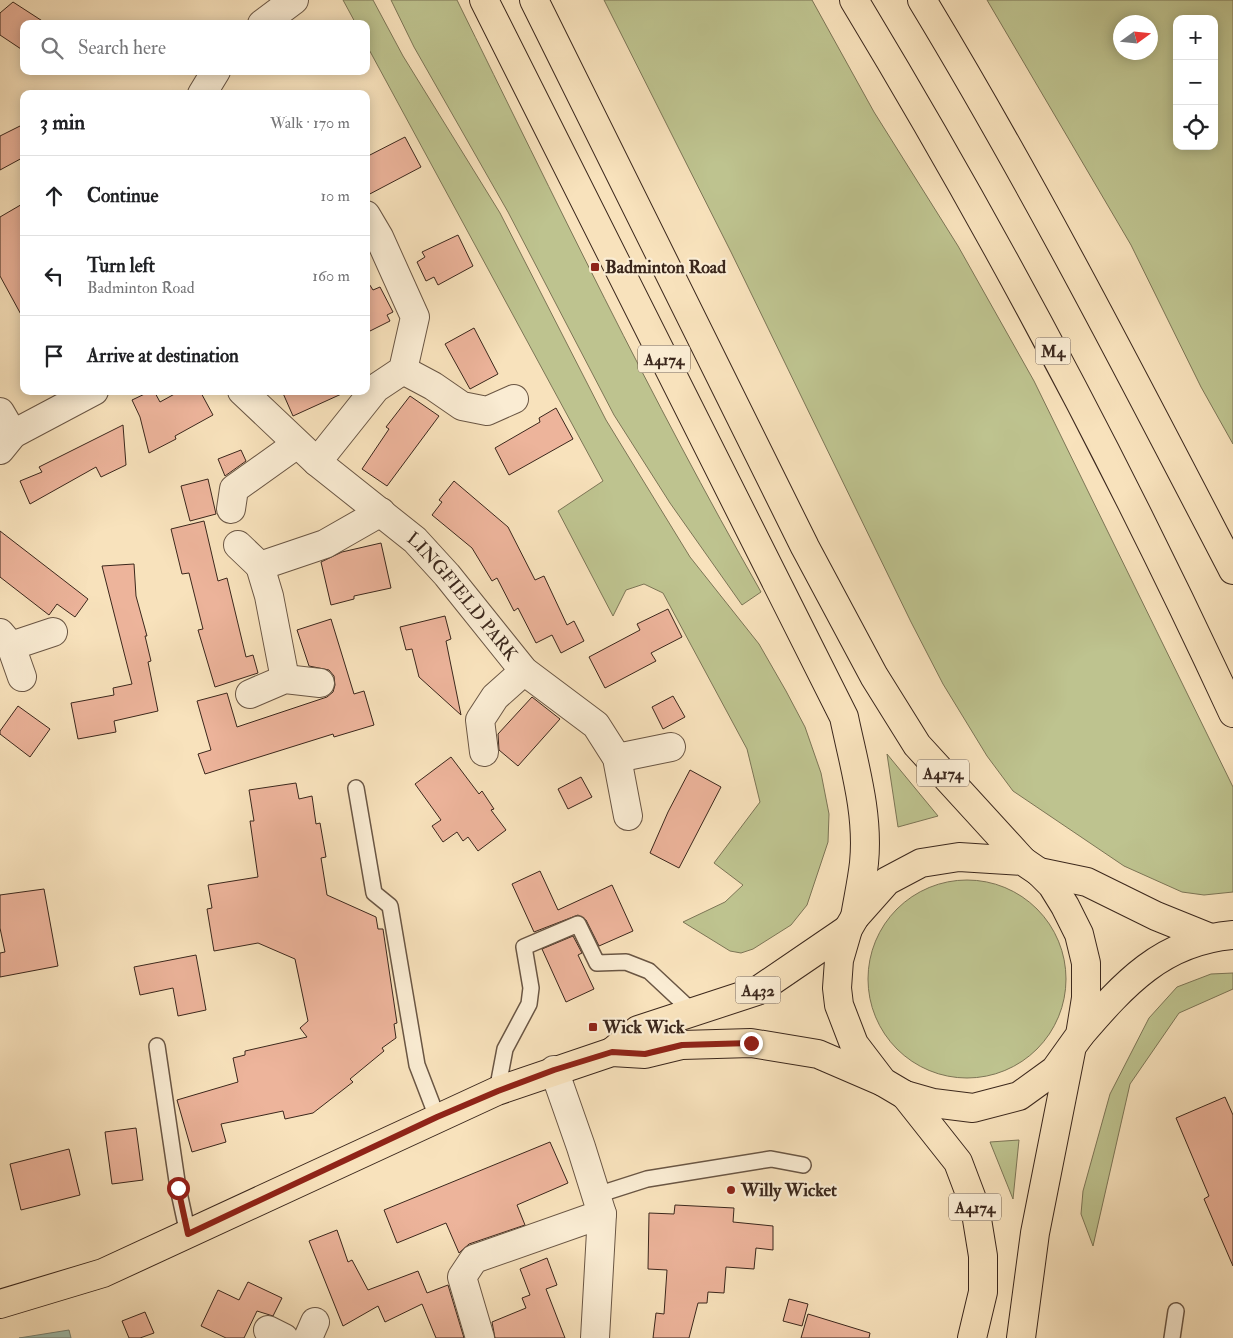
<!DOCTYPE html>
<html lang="en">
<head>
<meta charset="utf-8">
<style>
  body { margin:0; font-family:"IM FELL Double Pica",serif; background:#f2f2f2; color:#202124 }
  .controls { position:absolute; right:15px; top:15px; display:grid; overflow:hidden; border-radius:10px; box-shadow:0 2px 12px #0003 }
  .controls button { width:45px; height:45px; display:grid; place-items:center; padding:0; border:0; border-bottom:1px solid #e0e0e0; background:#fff; color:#202124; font:25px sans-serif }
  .compass { position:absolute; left:1113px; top:15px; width:45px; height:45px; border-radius:50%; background:#fff; box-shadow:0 2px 12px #0003; rotate:75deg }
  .stop { position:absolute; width:15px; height:15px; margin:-11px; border:4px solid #8f2418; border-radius:50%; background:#fff }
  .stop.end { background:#8f2418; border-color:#fff; box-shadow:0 1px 5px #0008 }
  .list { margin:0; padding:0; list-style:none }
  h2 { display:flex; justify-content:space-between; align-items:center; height:65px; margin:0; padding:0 20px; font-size:21px }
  h2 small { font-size:16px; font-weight:400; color:#757577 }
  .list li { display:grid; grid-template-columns:32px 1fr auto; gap:15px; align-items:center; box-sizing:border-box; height:80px; padding:0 20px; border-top:1px solid #e0e0e0 }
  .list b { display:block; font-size:19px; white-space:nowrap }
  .list p { margin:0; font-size:16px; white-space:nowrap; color:#757577 }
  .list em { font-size:16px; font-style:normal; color:#757577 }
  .icon { flex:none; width:28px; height:28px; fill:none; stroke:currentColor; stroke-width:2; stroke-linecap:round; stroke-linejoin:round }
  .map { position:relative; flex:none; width:1233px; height:1338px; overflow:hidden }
  .search { position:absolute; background:#fff; box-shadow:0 2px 12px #0003; left:20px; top:20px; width:350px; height:55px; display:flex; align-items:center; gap:12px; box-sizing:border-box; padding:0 18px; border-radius:10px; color:#757577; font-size:19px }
  .panel { position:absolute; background:#fff; box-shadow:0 2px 12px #0003; left:20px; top:90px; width:350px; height:305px; border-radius:10px }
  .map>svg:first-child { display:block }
  .green { fill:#bec38f; stroke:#7c7556; fill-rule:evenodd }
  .water { fill:#9ebeae; stroke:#768274 }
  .building { fill:#edb49b; stroke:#3b271c }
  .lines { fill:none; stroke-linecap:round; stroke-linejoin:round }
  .lane-casing { stroke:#6a5644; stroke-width:18 }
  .street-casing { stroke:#6a5644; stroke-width:30 }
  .primary-casing { stroke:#3b271c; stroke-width:30 }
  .highway-casing { stroke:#3b271c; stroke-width:30 }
  .lane { stroke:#faecd3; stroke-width:15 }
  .street { stroke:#faecd3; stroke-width:28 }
  .primary { stroke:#f8e2bc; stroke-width:28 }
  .highway { stroke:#f8e2bc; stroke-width:28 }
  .route { stroke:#8f2418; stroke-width:6 }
  .poi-dot { fill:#8f2418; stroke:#faecd3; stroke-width:2 }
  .labels { text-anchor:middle; stroke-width:4.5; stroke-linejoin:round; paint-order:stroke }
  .shield { fill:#faecd3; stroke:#746253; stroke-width:1 }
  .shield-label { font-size:16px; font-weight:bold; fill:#3b271c }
  .poi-label { font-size:18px; font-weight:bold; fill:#3b271c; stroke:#faecd3; text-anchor:start }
  .street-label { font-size:18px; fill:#3b271c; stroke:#faecd3 }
</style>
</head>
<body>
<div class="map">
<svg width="1233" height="1338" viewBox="0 0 1233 1338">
  <rect width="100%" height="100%" fill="#f8e2bc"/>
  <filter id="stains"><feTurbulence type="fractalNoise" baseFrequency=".004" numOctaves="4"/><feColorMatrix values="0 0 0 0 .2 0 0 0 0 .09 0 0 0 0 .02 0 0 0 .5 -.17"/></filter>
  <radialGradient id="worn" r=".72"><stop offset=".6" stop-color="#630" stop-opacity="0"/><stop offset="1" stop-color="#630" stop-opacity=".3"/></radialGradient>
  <!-- green -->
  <g class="green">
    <path d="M343,0H373L403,56L500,213L606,420L690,557L759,644L786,691L805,727L821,773L829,814L828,842L807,905L791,925L753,949L741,953L730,951L683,922L725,902L743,885L714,863L760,802L747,749L663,593L644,584L626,590L613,616L558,511L603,481L366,44V24H356Z"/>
    <path d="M391,0H457C555,199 651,399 761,592L742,605L670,503L614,415L508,212L414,47Z"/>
    <path d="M604,0H812L874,112L958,246L1034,381L1233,787V892L1204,895L1182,892L1124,866L1013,791L987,756L943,684L911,622L731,252Z"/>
    <path d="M987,0H1233V444L1201,387L1131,245ZM1177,19H1214V146H1177ZM1120,22H1150V52H1120Z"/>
    <path d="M887,754L938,816L898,827Z"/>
    <circle cx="967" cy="979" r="99"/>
    <path d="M1233,973V989L1179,1013L1130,1084L1093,1246L1081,1214L1083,1191L1110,1094L1149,1018L1177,987L1211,974Z"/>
    <path d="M1019,1140L1013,1199L990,1142Z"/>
  </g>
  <!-- water -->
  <path class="water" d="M69,1330L71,1338H19Z"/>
  <!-- building -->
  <g class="building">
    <path d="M13,2L47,24H24V51L0,35V13Z"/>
    <path d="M24,124V157L0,170V136Z"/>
    <path d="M405,137L421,167L366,196V157Z"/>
    <path d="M24,203V320L0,276V217Z"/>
    <path d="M458,235L473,266L438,285L434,277L426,281L417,262L425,257L422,252Z"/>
    <path d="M366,279L373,290L380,287L393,312L387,315L390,321L366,333Z"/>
    <path d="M474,328L498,374L470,389L445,344Z"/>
    <path d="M151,391H154L160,402L180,391H200L213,415L175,436L176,439L149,453L140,417L132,400Z"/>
    <path d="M282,391H348L293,416Z"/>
    <path d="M410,396L439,416L387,486L362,469L389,429L386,427Z"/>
    <path d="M556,408L573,439L509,475L495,448L540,422L539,418Z"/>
    <path d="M123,425L126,465L101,477L96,467L30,504L20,481L42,472L39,467Z"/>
    <path d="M241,450L246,461L225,476L218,459Z"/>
    <path d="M208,479L216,514L190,521L181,486Z"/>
    <path d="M454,481L508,527L535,580L544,576L567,625L574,621L584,641L561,653L552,635L536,643L518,608L514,611L497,578L492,581L472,548L432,515L442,502L439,500Z"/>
    <path d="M204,521L218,581L227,578L246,657L253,655L258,673L215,687L198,630L203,629L189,573L182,574L171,529Z"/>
    <path d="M0,531L88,599L75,617L57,604L49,615L0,577Z"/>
    <path d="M381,543L391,588L354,596V599L331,605L321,562L342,552Z"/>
    <path d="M134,564L136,596L147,636H145L151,661L148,662L158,711L114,721L116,732L78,739L71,703L114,695L113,688L132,684L102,566Z"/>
    <path d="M668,609L682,637L651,653L656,661L605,688L589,657L640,630L637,624Z"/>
    <path d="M445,616L451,639L446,641L461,715L419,677L412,649L406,650L400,627Z"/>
    <path d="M331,619L354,694L364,691L374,725L334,737L333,734L205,774L198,754L211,750L197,701L227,693L237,727L327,697L333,692L335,685L334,676L329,670L309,666L297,630Z"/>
    <path d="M673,696L685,717L663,729L652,707Z"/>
    <path d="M532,697L560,719L518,766L499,750L498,734Z"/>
    <path d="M18,706L50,729L30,757L0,734V731Z"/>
    <path d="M451,757L479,794L482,791L494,809L491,810L506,830L478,851L468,837L463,841L457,832L443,842L432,826L441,820L415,784Z"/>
    <path d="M690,770L721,787L679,868L650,853L668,812Z"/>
    <path d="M581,777L592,797L568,809L558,789Z"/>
    <path d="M296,783L299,799L312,796L316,824L320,823L326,857L321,858L327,895L376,917L378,929H383L397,1023L394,1024L396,1038L382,1048L384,1051L350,1079L353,1082L313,1113L285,1119L283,1111L221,1124L226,1142L192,1152L177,1100L238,1082L233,1058L245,1055V1051L307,1037L300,1028L308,1021L295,959L258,943L214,951L207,909L212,908L208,885L258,877L250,821H254L249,790Z"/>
    <path d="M540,871L558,910L612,885L633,931L599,946L586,920L578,915L534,932L512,884Z"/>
    <path d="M44,889L58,966L0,977V953L5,952L0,928V895Z"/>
    <path d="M573,936L582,953L578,955L594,989L566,1002L542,949Z"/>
    <path d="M196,955L206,1010L178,1016L173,988L140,995L134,967Z"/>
    <path d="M1225,1097L1233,1115V1266L1204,1199L1209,1196L1176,1118Z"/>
    <path d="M136,1128L143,1180L112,1184L105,1132Z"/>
    <path d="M550,1142L568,1183L517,1205L525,1225L469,1244L459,1253L446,1223L397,1243L384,1210Z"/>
    <path d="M69,1149L80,1195L21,1210L10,1164Z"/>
    <path d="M675,1205L734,1208L733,1222L773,1226V1250L756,1248L754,1269L726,1267L724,1293L708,1292L707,1303H698L689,1338H653L656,1313L664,1314L667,1270L648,1269L649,1213L674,1214Z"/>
    <path d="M337,1230L348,1262L352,1260L368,1290L418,1271L427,1293L448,1285L464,1338H436L422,1304L385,1322L378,1306L343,1326L309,1241Z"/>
    <path d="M547,1258L557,1285L546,1289L565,1338H495L492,1322L526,1308L522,1298L530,1295L520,1269Z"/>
    <path d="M248,1282L282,1298L273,1316L257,1311L244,1338H226L201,1326L218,1290L239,1300Z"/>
    <path d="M789,1299L808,1304L802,1326L783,1321Z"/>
    <path d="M145,1312L154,1333L140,1338H129L122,1321Z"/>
    <path d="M808,1314L870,1333L869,1338H801Z"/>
  </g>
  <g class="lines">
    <defs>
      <g id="lane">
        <path d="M356,788L374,893L390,906L417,1065L437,1117"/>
        <path d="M157,1046L178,1188L188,1234"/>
        <path d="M497,1091L505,1049L529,1004L531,988L524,947L578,924L597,963L626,962L649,971L694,1013"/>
        <path d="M597,1195L647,1179L771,1159L803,1165"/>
        <path d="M1172,1338L1176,1311"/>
      </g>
      <g id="street">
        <path d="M262,24L294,0"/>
        <path d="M202,94L216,71"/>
        <path d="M403,370L433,386L462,406L487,411L514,399"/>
        <path id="s1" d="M242,391L317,462L415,540L447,575L524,671L596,725L617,758L628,816"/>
        <path d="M0,412L13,434"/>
        <path d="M0,450L13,434L94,391"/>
        <path d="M317,462L376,388L403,370L415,317L379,237L366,215"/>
        <path d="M231,509L234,489L297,444"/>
        <path d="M238,545L260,566"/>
        <path d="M0,633L11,646L22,677"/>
        <path d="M11,646L53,632"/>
        <path d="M285,679L269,596L260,566L325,544L381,512"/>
        <path d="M250,694L285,679L320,683"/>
        <path d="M484,752L480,720L495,697L524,671"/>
        <path d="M617,758L671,747"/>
        <path d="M554,1070L581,1147L602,1214L595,1338"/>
        <path d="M268,1330L284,1338"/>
        <path d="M308,1338L315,1322"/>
        <path d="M480,1338L462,1277L474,1259L602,1214"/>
      </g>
      <g id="primary">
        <path d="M1039,872L1087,882L1156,916L1208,937"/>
        <path d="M1080,1035C1124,984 1162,941 1233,935"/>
        <path d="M612,1052L638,1030L757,991L848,929"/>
        <path d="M0,1304L103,1273L497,1091L612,1052L645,1054L682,1045L751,1043L818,1054L883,1082"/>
      </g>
      <g id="highway">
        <path d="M484,0L844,717C854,765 869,814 864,863C862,881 858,899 855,917"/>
        <path d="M534,0L805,547L874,676L917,745L1023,861"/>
        <path d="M854,0C993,230 1120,469 1233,713"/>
        <path d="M922,0C1034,185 1133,378 1233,570"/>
        <path d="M959,857L1023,861L1039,872L1052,885L1065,906L1079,934L1086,963V998L1080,1035L1055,1070L1019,1096L973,1108L933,1103L905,1095L883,1082L854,1044L839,1005L837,988L839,960L848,929L855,917L887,881L921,863Z"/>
        <path d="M905,1095L958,1162L975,1207L983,1256V1292L972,1338"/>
        <path d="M1021,1338L1035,1233L1071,1051"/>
      </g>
    </defs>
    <!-- lane casing -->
    <use href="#lane" class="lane-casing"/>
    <!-- street casing -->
    <use href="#street" class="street-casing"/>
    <!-- primary casing -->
    <use href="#primary" class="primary-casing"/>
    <!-- highway casing -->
    <use href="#highway" class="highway-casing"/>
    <!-- lane -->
    <use href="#lane" class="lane"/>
    <!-- street -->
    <use href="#street" class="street"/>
    <!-- primary -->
    <use href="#primary" class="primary"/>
    <!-- highway -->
    <use href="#highway" class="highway"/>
  </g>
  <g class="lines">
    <!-- route -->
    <path class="route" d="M178,1188L188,1234L437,1117L498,1091L554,1070L612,1052L645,1054L682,1045L751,1043"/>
  </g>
  <!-- markers -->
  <g class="poi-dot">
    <rect x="590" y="262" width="10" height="10" rx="2.5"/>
    <rect x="588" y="1022" width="10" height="10" rx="2.5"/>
    <circle cx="731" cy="1190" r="5"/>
  </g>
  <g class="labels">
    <!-- shield labels -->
    <g class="shield">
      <rect x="1035.5" y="337.5" width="35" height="27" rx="4"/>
      <rect x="638" y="345.5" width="52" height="27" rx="4"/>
      <rect x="917" y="759.5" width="52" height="27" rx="4"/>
      <rect x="735.5" y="976.5" width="45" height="27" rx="4"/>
      <rect x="949" y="1193.5" width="52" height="27" rx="4"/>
    </g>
    <g class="shield-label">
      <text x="1053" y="357">M4</text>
      <text x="664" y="365">A4174</text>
      <text x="943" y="779">A4174</text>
      <text x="758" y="996">A432</text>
      <text x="975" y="1213">A4174</text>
    </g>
    <!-- poi labels -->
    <g class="poi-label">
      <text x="605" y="273">Badminton Road</text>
      <text x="603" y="1033">Wick Wick</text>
      <text x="741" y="1196">Willy Wicket</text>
    </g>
    <!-- street labels -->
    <g class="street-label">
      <text dy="6" stroke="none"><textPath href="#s1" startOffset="302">LINGFIELD PARK</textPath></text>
    </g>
  </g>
  <rect width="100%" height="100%" filter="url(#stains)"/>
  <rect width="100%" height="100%" fill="url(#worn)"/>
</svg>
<div class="controls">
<button>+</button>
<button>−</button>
<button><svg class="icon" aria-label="locate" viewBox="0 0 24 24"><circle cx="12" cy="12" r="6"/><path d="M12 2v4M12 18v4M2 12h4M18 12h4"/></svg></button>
</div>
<svg class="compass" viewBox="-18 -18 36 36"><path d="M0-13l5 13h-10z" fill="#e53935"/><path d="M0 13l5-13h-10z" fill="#757577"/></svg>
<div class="stop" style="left:178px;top:1188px"></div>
<div class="stop end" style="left:751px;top:1043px"></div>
<div class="search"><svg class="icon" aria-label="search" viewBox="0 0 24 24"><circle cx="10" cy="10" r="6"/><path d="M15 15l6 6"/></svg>Search here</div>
<section class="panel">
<h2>3 min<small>Walk · 170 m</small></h2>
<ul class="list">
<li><svg class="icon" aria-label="ahead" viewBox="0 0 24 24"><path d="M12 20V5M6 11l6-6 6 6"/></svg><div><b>Continue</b></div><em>10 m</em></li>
<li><svg class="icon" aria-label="left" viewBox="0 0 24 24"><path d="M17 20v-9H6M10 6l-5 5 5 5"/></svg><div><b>Turn left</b><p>Badminton Road</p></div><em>160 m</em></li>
<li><svg class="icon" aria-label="arrive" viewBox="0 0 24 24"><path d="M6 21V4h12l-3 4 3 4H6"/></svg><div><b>Arrive at destination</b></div></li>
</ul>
</section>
</div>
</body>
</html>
